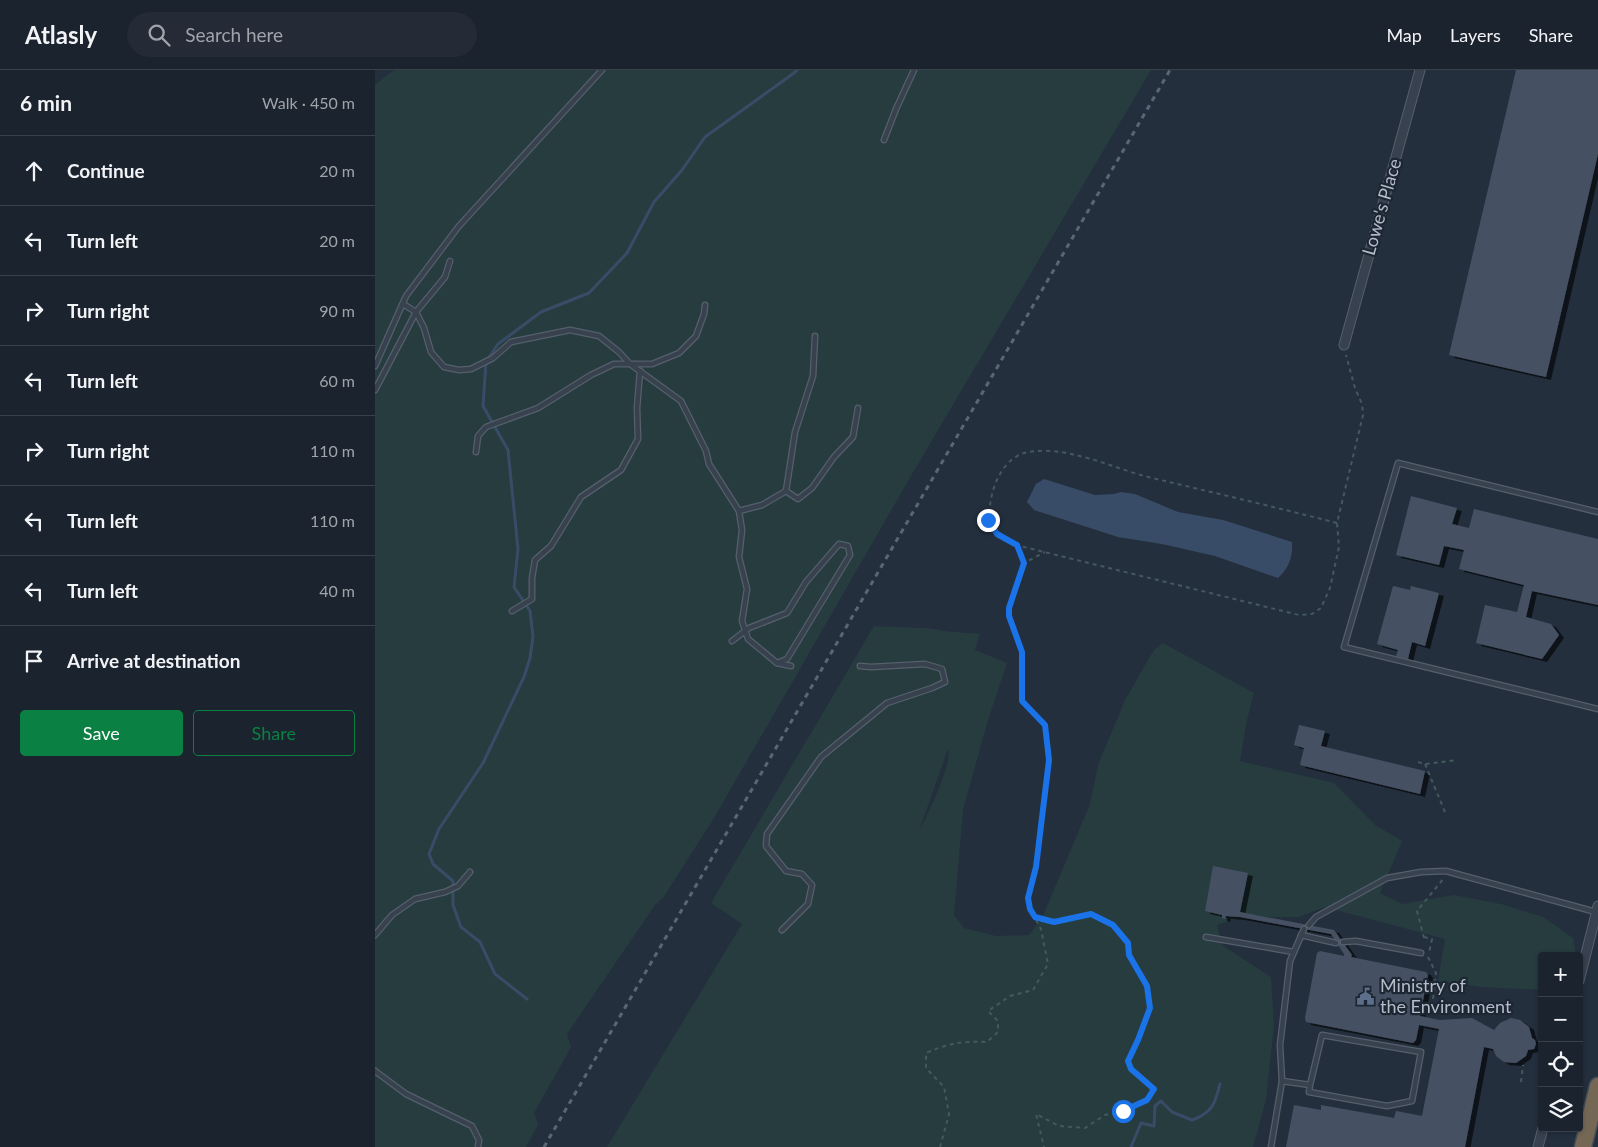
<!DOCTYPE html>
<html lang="en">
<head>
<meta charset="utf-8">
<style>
  body { margin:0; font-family:Lato,sans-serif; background:#242b36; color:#f1f3f6 }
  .controls { position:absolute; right:15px; bottom:15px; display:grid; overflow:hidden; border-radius:5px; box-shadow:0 1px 4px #0004 }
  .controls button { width:45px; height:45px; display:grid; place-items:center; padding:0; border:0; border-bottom:1px solid #39404a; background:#1b232e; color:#f1f3f6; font:25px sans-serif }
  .stop { position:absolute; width:15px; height:15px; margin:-11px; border:4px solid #1a73e8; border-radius:50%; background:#fff }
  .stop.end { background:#1a73e8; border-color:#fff; box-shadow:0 1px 5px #0008 }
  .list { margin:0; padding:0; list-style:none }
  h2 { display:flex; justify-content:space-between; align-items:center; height:65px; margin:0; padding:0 20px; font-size:21px }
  h2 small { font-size:16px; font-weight:400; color:#a0a4aa }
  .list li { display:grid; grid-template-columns:32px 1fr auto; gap:15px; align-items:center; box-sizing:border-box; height:70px; padding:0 20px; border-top:1px solid #39404a }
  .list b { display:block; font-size:19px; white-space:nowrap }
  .list em { font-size:16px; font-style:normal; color:#a0a4aa }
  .actions { display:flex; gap:10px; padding:15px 20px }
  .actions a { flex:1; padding:11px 0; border:1px solid #0b8043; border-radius:5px; text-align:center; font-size:18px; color:#0b8043 }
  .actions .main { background:#0b8043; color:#fff }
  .icon { flex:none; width:28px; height:28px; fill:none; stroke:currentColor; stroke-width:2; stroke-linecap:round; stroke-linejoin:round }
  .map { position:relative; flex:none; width:1223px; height:1077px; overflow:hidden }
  header { display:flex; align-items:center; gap:30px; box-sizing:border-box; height:70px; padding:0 25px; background:#1b232e; border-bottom:1px solid #39404a }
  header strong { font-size:24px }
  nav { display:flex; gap:28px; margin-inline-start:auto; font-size:18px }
  .search { width:350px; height:45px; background:#242b36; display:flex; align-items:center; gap:12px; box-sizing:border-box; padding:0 18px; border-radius:28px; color:#a0a4aa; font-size:19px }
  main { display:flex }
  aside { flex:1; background:#1b232e }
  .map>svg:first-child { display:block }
  .green { fill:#263c3f; fill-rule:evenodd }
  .water { fill:#394c67 }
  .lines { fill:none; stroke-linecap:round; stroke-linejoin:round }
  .stream { stroke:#394c67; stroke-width:3 }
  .building { fill:#455162; filter:url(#shadow) }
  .service-casing { stroke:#565f6c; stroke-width:7 }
  .minor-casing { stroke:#565f6c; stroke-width:11 }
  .motorway-casing { stroke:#434c59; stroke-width:19 }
  .path { stroke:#44595c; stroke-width:2; stroke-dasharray:4 4; stroke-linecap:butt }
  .service { stroke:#38414e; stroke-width:4.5 }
  .minor { stroke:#38414e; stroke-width:9 }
  .motorway { stroke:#746855; stroke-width:16 }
  .rail { stroke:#5a6575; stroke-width:3; stroke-dasharray:5 5; stroke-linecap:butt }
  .route { stroke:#1a73e8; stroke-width:6 }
  .labels { text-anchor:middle; stroke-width:4.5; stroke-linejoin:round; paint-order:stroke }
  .street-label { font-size:18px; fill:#b4bcc9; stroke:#1d2633 }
  .poi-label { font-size:18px; fill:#b4bcc9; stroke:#1d2633; text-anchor:start }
</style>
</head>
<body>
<header>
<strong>Atlasly</strong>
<div class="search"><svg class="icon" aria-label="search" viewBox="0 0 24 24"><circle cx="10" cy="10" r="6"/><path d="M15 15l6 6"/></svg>Search here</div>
<nav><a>Map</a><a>Layers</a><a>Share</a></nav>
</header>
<main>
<aside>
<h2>6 min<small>Walk · 450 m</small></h2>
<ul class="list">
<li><svg class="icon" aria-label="ahead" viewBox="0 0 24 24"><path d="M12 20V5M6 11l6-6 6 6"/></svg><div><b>Continue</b></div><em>20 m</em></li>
<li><svg class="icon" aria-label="left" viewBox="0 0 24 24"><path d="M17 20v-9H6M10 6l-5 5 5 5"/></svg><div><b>Turn left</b></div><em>20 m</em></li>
<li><svg class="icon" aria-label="right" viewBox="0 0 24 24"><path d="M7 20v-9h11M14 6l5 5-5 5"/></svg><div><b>Turn right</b></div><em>90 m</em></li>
<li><svg class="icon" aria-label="left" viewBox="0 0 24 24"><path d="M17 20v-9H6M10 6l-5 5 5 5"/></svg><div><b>Turn left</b></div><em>60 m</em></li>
<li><svg class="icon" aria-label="right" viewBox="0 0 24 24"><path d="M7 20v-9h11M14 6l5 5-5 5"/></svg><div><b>Turn right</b></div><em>110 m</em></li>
<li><svg class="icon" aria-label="left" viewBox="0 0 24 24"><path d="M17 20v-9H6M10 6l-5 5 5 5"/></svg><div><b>Turn left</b></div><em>110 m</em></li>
<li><svg class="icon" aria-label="left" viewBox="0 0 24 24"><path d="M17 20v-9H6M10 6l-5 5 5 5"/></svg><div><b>Turn left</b></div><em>40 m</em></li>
<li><svg class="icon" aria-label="arrive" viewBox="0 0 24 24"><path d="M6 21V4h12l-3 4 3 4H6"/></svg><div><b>Arrive at destination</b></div></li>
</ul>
<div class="actions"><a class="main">Save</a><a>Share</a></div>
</aside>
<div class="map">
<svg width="1223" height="1077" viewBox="0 0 1223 1077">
  <defs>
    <filter id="shadow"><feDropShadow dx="5" dy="3" stdDeviation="0" flood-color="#0009"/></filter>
  </defs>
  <rect width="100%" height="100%" fill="#242f3e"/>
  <!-- green -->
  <g class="green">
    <path d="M19,0H776L540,399L339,748L288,828L280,835L192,964L196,977L159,1043L163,1055L151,1077H0V15Z"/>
    <path d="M499,556C511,557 561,557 568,561L605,564L600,580L632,593L613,650L588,740L579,845L589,858L621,866L654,865L667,848L715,734L723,695L750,630L779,580L788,573L879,623L872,650L865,691L959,713L1000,755L1027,771L1005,823L1027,834L1079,825L1126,834L1168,847L1198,868L1201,886H1167V920L1107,917L1063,911L1070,869L950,837L924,847H867L842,855L847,875L896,907L899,956L891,1030L878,1077H232L367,854L336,833ZM573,679C578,693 552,746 544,761Z"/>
  </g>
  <!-- water -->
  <path class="water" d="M669,409L720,425L739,424L746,422L760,424L803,442L848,450L917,472C918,487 914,498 903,508L840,486L787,474L743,467L659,440L652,432L661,414Z"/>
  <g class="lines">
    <!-- stream -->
    <g class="stream">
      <path d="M152,929L120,904L105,872L86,857L78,835V811L58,794L54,784L64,759L108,693L149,607L155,588L158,567L155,541L139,517L143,479L133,380L108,336L111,292L123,274L166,242L214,223L252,183L279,132L307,100L330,67L419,3L422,0"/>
      <path d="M756,1077L766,1053L779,1056L780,1036L786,1031L797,1042L817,1050C837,1043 840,1034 845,1014"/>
    </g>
  </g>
  <!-- building -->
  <g class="building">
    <path d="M1141,0H1223V84L1171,307L1074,285Z"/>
    <path d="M1036,426L1082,438L1077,454L1094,458L1099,439L1223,469V535L1157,521L1151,547L1176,554L1184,565L1167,589L1101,573L1110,535L1142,542L1149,515L1084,499L1089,480L1069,476L1064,495L1021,485Z"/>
    <path d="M1018,516L1035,520L1036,516L1064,523L1050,576L1037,572L1033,589L1021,586L1023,580L1002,574Z"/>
    <path d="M924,655L950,661L946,676L1050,701L1045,724L925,695L929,678L919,675Z"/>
    <path d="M838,796L873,803L865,842L959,860L977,885L976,887L1051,902L1053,905L1045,946L1065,950L1097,948L1119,960L1125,953L1136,948L1145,950L1154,957L1157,968L1160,970L1161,974L1159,979L1153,980L1151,986L1141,993L1129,992L1121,986L1118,979L1109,977L1090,1077H911L919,1035L946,1040V1035L1019,1048L1021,1041L1047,1046L1064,959L1044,955L1041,970L1038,973L931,952L930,948L942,883L945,881L969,886V884L956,864L865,847L851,846L850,849L847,848V845L830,841Z"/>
  </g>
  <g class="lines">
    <defs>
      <g id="service">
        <path d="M509,70L521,39L539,0"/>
        <path d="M28,234L41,242L49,258L56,282L69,297L84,300L96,299L118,288L136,272L195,260L224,266L244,282L255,294H277L304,283L321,266L329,244L330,235"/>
        <path d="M0,296L31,226L84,156L227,0"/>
        <path d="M0,320L41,242L70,207L75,191"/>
        <path d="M101,382L103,366L111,357L163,338L216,305L239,294H255L306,331L331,381L334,394L364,441L367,460L364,487L372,519L367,551L373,569L402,593L412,589L475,485L473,476L464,474L431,512L412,543L374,558L357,571"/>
        <path d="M411,421L420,362L438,306L440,266"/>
        <path d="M364,441L387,435L411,421L423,429L437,418L459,387L478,367L483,338"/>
        <path d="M1223,442L1023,393L969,577L1223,639"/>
        <path d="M137,541L157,529V508L160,490L176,476L206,427L246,400L263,369L262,338L265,301"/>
        <path d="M402,593L416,596"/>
        <path d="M934,855L941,847L1012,808L1046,802L1071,801L1221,842"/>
        <path d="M407,860L433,834L437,815L427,804L411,801L391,776L392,764L446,687L512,633L557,618L570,612L567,599L550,594L496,597L485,596"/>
        <path d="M0,865L17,845L40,829L70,822L83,816L95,802"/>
        <path d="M926,865L961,873"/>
        <path d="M831,867L919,882"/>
        <path d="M968,872L981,871L1046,883"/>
        <path d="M0,1001L31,1024L97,1056L104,1070L103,1077"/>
        <path d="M907,1011L935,1015L934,1022L1012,1036L1037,1031L1046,982L947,965L935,1015"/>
        <path d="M896,1077L907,1011L905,975L915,891L929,859"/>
      </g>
      <g id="minor">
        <path d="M969,275L1045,0"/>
        <path d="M1204,911L1223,836"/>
        <path d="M1163,1077L1168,1058"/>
      </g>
      <path id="motorway" d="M1208,1077L1223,1016"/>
    </defs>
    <!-- service casing -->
    <use href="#service" class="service-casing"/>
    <!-- minor casing -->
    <use href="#minor" class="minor-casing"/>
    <!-- motorway casing -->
    <use href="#motorway" class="motorway-casing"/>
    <!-- path -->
    <g class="path">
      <path d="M962,453C900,437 836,422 773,407C749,401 725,390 700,385C686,381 657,378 644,385C626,394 617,417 615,436C612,459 618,462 637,474L924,545L937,544L946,538L955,518L964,477L962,453L988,345L987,334L980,318L971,285"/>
      <path d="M642,475L649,493"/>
      <path d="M1043,692L1050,694L1082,690"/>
      <path d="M1050,694L1070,742"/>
      <path d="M660,847L679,852L717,843L738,855L753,873L754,885L772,916L775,938L763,970L753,991L755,999L779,1019L772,1030L748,1041L730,1045L710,1058L684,1056L661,1044L669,1077"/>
      <path d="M1049,867L1057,869L1054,883"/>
      <path d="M1049,868L1042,841L1069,808"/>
      <path d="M1053,887L1061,903L1057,938L1061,948"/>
      <path d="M1146,1012L1148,995"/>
      <path d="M565,1077L574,1044L569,1017L551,998V983C575,973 586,971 612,972L623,962V951L613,941L635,926L658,920L673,894L666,859L655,839L653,828L661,797L674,691L670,655L647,631V582L634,546L635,538L649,493L670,482"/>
    </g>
    <!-- service -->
    <use href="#service" class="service"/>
    <!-- minor -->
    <use href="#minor" class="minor"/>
    <!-- motorway -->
    <use href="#motorway" class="motorway"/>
    <!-- rail -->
    <path class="rail" d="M169,1077L795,0"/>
  </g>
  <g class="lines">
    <!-- route -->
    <path class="route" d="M613,450L622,464L642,475L649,493L634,538V546L647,582V631L670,655L674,690L661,797L653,828L655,839L660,847L679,852L716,844L738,855L753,873L754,885L772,916L775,938L763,970L753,991L756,999L779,1019L772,1030L748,1041"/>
  </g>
  <!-- icons -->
  <defs>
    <symbol id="civic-bare" viewBox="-9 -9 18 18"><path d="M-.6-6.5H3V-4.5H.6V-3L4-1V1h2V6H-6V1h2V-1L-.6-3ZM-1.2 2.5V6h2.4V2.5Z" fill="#5c6f8a" stroke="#1d2633" stroke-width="2.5" paint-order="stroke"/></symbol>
  </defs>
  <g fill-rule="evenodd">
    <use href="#civic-bare" x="978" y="914" width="25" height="25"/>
  </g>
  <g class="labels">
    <!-- street labels -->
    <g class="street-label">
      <text transform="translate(1007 137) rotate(-74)" y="6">Lowe's Place</text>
    </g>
    <!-- poi labels -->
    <g class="poi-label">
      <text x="1005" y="922">Ministry of<tspan x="1005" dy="21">the Environment</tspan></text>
    </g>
  </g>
</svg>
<div class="controls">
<button>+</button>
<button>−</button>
<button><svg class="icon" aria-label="locate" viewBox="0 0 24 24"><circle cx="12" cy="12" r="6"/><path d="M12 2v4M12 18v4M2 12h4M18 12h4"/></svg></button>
<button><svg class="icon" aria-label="layers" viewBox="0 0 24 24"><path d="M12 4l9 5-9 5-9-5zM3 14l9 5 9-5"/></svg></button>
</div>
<div class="stop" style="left:748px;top:1041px"></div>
<div class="stop end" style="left:613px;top:450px"></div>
</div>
</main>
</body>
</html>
